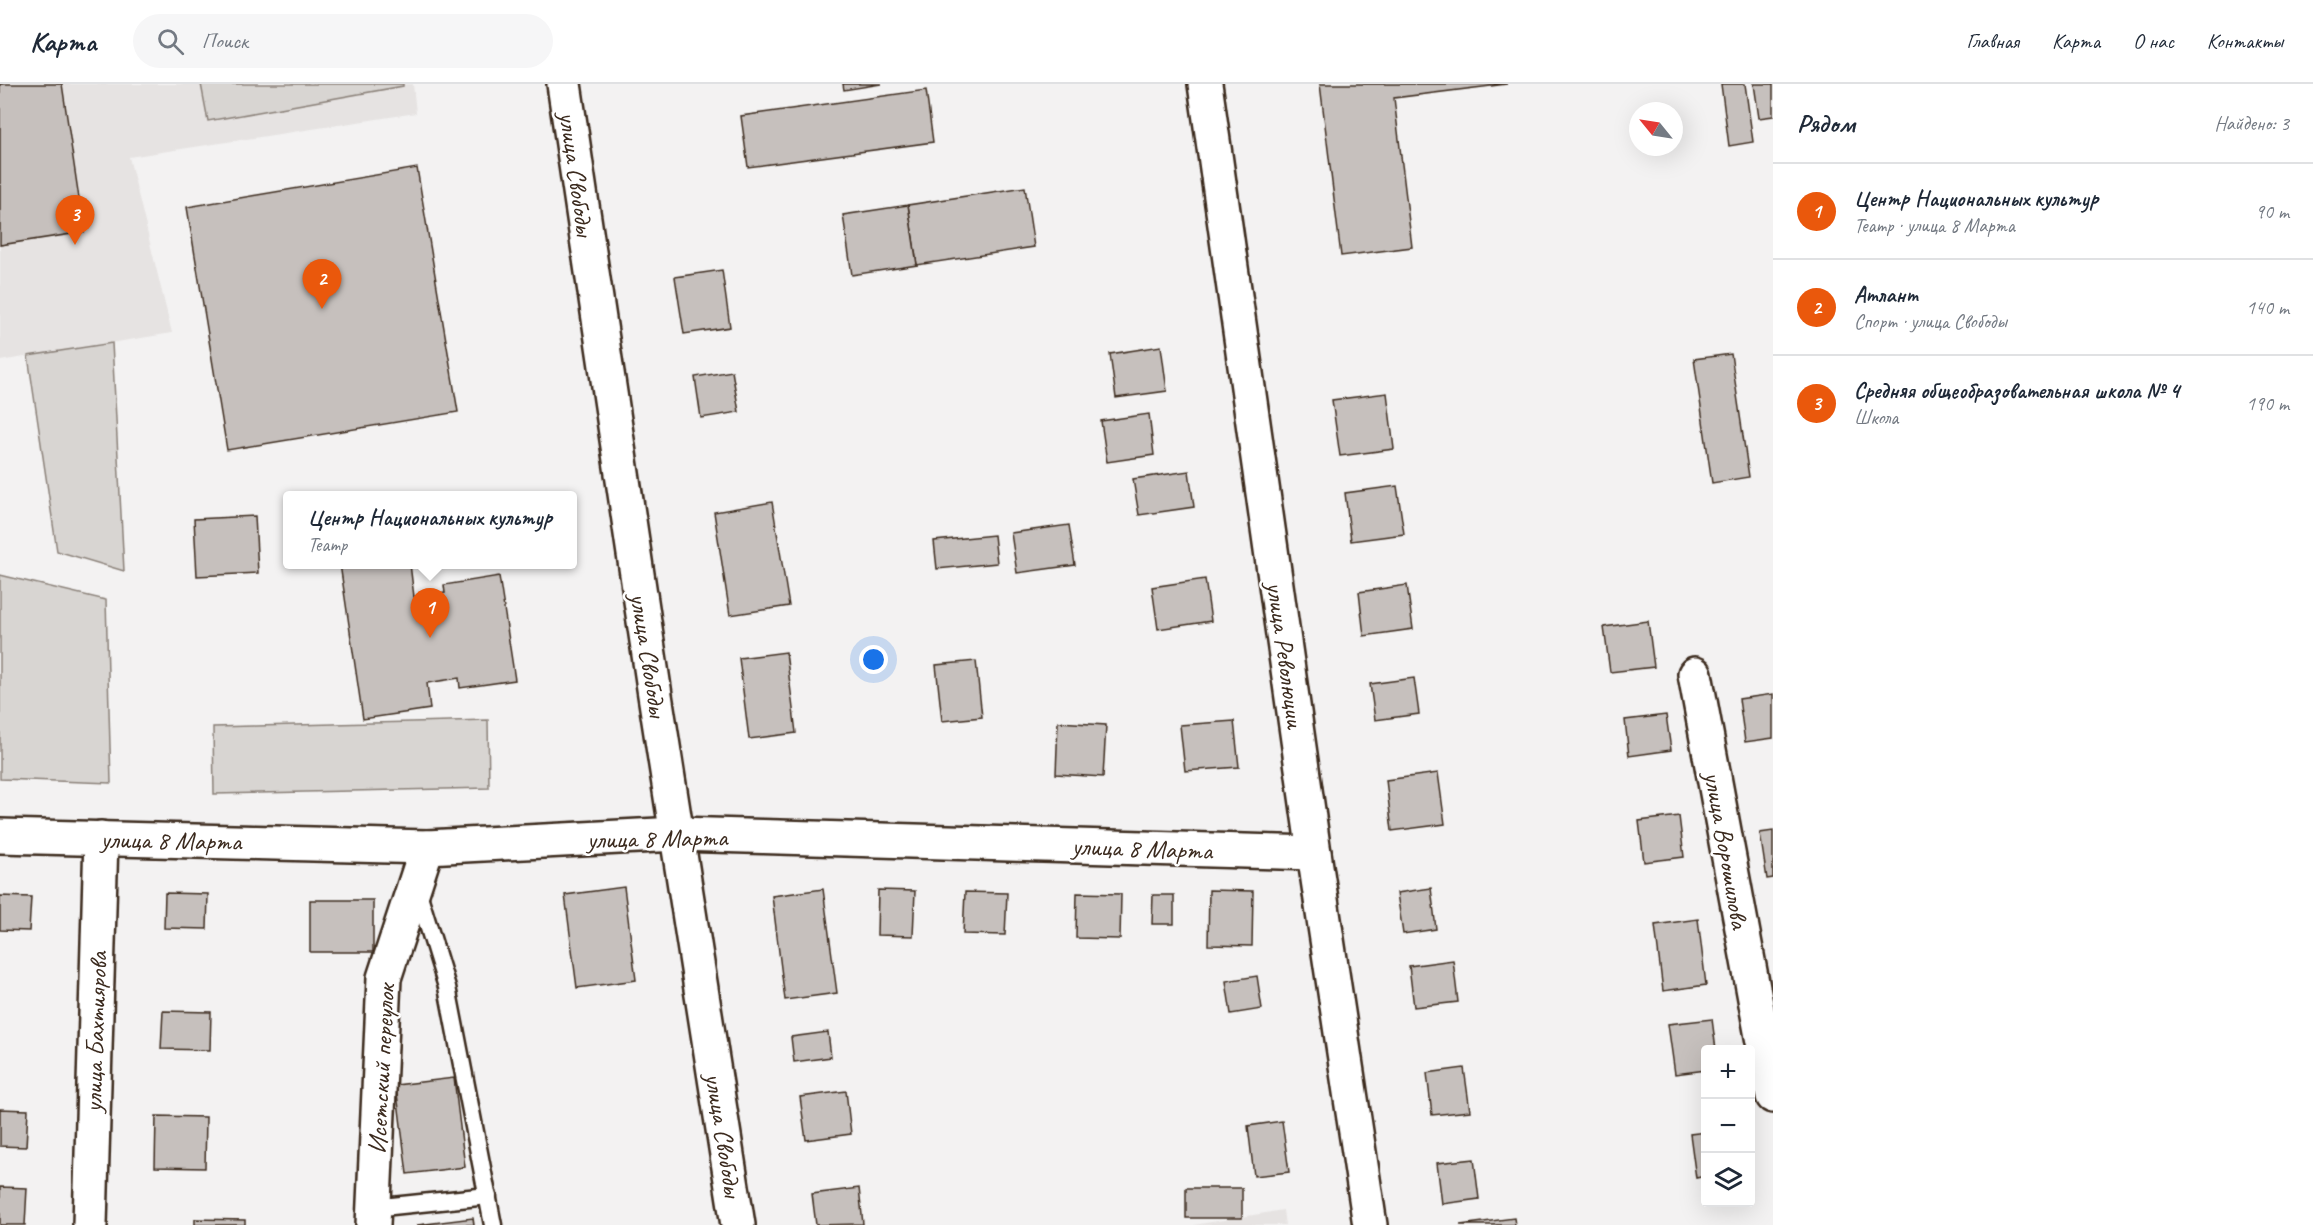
<!DOCTYPE html>
<html lang="ru">
<head>
<meta charset="utf-8">
<style>
  body { margin:0; font-family:Caveat,sans-serif; background:#f6f6f7; color:#1f2937 }
  .controls { position:absolute; right:18px; bottom:18px; display:grid; overflow:hidden; border-radius:6px; box-shadow:0 6px 24px #0002 }
  .controls button { width:54px; height:54px; display:grid; place-items:center; padding:0; border:0; border-bottom:2px solid #e0e1e3; background:#fff; color:#1f2937; font:30px sans-serif }
  .compass { position:absolute; left:1629px; top:18px; width:54px; height:54px; border-radius:50%; background:#fff; box-shadow:0 6px 24px #0002; rotate:300deg }
  .you { position:absolute; left:874px; top:576px; width:21px; height:21px; margin:-15px; border:4px solid #fff; border-radius:50%; background:#1a73e8; box-shadow:0 0 0 9px #1a73e833 }
  .badge { display:grid; place-items:center; width:39px; height:39px; border-radius:50%; background:#ea580c; color:#fff; font-size:20px; font-weight:700 }
  .pin { position:absolute; translate:-50% -50px; filter:drop-shadow(0 2px 3px #0008) }
  .pin::after { content:''; position:absolute; top:32px; width:21px; height:18px; background:inherit; clip-path:polygon(0 0,100% 0,50% 100%) }
  .popup { position:absolute; left:283px; top:407px; width:294px; height:78px; box-sizing:border-box; display:grid; place-content:center; border-radius:6px; background:#fff; filter:drop-shadow(0 2px 4px #0005); font-size:20px; white-space:nowrap; color:#747a83 }
  .popup b { font-size:22px; color:#1f2937 }
  .popup::after { content:''; position:absolute; left:50%; top:100%; margin-left:-12px; border:12px solid transparent; border-top-color:#fff }
  .list { margin:0; padding:0; list-style:none }
  h2 { display:flex; justify-content:space-between; align-items:center; height:78px; margin:0; padding:0 24px; font-size:26px }
  h2 small { font-size:20px; font-weight:400; color:#747a83 }
  .list li { display:grid; grid-template-columns:39px 1fr auto; gap:18px; align-items:center; box-sizing:border-box; height:96px; padding:0 24px; border-top:2px solid #e0e1e3 }
  .list b { display:block; font-size:22px; white-space:nowrap }
  .list p { margin:0; font-size:20px; white-space:nowrap; color:#747a83 }
  .list em { font-size:20px; font-style:normal; color:#747a83 }
  .icon { flex:none; width:33px; height:33px; fill:none; stroke:currentColor; stroke-width:2; stroke-linecap:round; stroke-linejoin:round }
  .map { position:relative; flex:none; width:1773px; height:1141px; overflow:hidden }
  header { display:flex; align-items:center; gap:36px; box-sizing:border-box; height:84px; padding:0 30px; background:#fff; border-bottom:2px solid #e0e1e3 }
  header strong { font-size:28px }
  nav { display:flex; gap:33px; margin-inline-start:auto; font-size:21px }
  .search { width:420px; height:54px; background:#f6f6f7; display:flex; align-items:center; gap:15px; box-sizing:border-box; padding:0 21px; border-radius:33px; color:#747a83; font-size:22px }
  main { display:flex }
  aside { flex:1; background:#fff }
  .map>svg:first-child { display:block }
  .built { fill:#e6e3e2 }
  .green { fill:#d8d5d2; stroke:#8a8078; stroke-width:1.5 }
  .building { fill:#c6c0bd; stroke:#3b2a1e; stroke-width:1.5 }
  .lines { fill:none; stroke-linecap:round; stroke-linejoin:round }
  .service-casing { stroke:#3b2a1e; stroke-width:21 }
  .minor-casing { stroke:#3b2a1e; stroke-width:38 }
  .tertiary-casing { stroke:#3b2a1e; stroke-width:38 }
  .secondary-casing { stroke:#3b2a1e; stroke-width:38 }
  .service { stroke:#fff; stroke-width:16 }
  .minor { stroke:#fff; stroke-width:33 }
  .tertiary { stroke:#fff; stroke-width:33 }
  .secondary { stroke:#fff; stroke-width:33 }
  .labels { text-anchor:middle; stroke-width:5; stroke-linejoin:round; paint-order:stroke }
  .street-label { font-size:26px; fill:#3b2a1e; stroke:#fff }
</style>
</head>
<body>
<header>
<strong>Карта</strong>
<div class="search"><svg class="icon" aria-label="search" viewBox="0 0 24 24"><circle cx="10" cy="10" r="6"/><path d="M15 15l6 6"/></svg>Поиск</div>
<nav><a>Главная</a><a>Карта</a><a>О нас</a><a>Контакты</a></nav>
</header>
<main>
<div class="map">
<svg width="1773" height="1141" viewBox="0 0 1773 1141">
  <rect width="100%" height="100%" fill="#f3f2f2"/>
  <filter id="ink" filterUnits="userSpaceOnUse"><feTurbulence type="fractalNoise" baseFrequency=".0167" numOctaves="2"/><feDisplacementMap in="SourceGraphic" scale="12" xChannelSelector="R" yChannelSelector="G"/><feConvolveMatrix kernelMatrix="1 2 1 2 8 2 1 2 1" color-interpolation-filters="sRGB"/></filter>
  <g filter="url(#ink)">
    <!-- built -->
    <g class="built">
      <path d="M0,0H413L416,29L129,73L172,249L0,277Z"/>
      <path d="M1283,1126L1285,1141H1194Z"/>
    </g>
    <!-- green -->
    <g class="green">
      <path d="M201,0H403V2L208,37Z"/>
      <path d="M112,259L124,487L57,467L28,272Z"/>
      <path d="M0,491L106,516L111,699L0,695Z"/>
      <path d="M488,636L489,704L214,710L213,643Z"/>
    </g>
    <!-- building -->
    <g class="building">
      <path d="M0,0H62L84,148L0,161Z"/>
      <path d="M843,0H881L844,6Z"/>
      <path d="M1320,0H1507L1394,14L1412,163L1341,172Z"/>
      <path d="M1721,0H1745L1753,58L1729,62Z"/>
      <path d="M1754,0H1773V32L1759,34Z"/>
      <path d="M926,6L933,58L748,83L741,32Z"/>
      <path d="M417,84L458,328L227,366L187,123Z"/>
      <path d="M1025,103L1034,163L917,181L908,121Z"/>
      <path d="M908,121L917,181L852,191L843,131Z"/>
      <path d="M722,186L730,243L684,250L675,193Z"/>
      <path d="M1161,262L1167,307L1116,314L1110,270Z"/>
      <path d="M1731,270L1749,393L1712,399L1694,275Z"/>
      <path d="M732,287L739,328L701,334L695,293Z"/>
      <path d="M1387,309L1394,365L1340,372L1332,316Z"/>
      <path d="M1149,330L1154,371L1107,378L1101,337Z"/>
      <path d="M1189,387L1194,423L1139,431L1133,395Z"/>
      <path d="M1397,402L1404,450L1351,457L1345,409Z"/>
      <path d="M772,418L789,522L730,531L714,428Z"/>
      <path d="M255,432L258,489L197,492L194,435Z"/>
      <path d="M1069,441L1075,481L1017,489L1011,449Z"/>
      <path d="M994,451L997,479L937,485L934,457Z"/>
      <path d="M340,480H410L414,513L445,509L444,501L499,492L515,596L460,604L459,594L427,599L430,625L363,635Z"/>
      <path d="M1205,495L1211,537L1158,545L1152,503Z"/>
      <path d="M1407,501L1413,545L1364,552L1359,508Z"/>
      <path d="M1648,537L1654,583L1610,588L1604,543Z"/>
      <path d="M786,568L796,649L749,655L739,574Z"/>
      <path d="M976,577L982,633L942,637L936,581Z"/>
      <path d="M1414,594L1419,630L1375,636L1370,600Z"/>
      <path d="M1773,610V654L1745,658L1739,615Z"/>
      <path d="M1666,631L1671,666L1629,672L1625,636Z"/>
      <path d="M1234,637L1239,683L1185,687L1180,641Z"/>
      <path d="M1058,638L1106,641L1103,693L1056,690Z"/>
      <path d="M1438,689L1445,740L1392,747L1386,696Z"/>
      <path d="M1679,732L1684,773L1644,778L1639,737Z"/>
      <path d="M1773,747V794L1767,795L1760,749Z"/>
      <path d="M624,803L636,896L577,904L565,811Z"/>
      <path d="M1431,804L1436,845L1403,850L1397,809Z"/>
      <path d="M823,805L837,909L785,916L772,812Z"/>
      <path d="M878,806L915,807L913,852L877,851Z"/>
      <path d="M1209,806L1253,807L1252,862L1208,861Z"/>
      <path d="M965,808L1007,809L1005,851L963,850Z"/>
      <path d="M165,809L208,810L207,845L164,844Z"/>
      <path d="M1077,809L1121,810L1120,855L1076,854Z"/>
      <path d="M1153,811H1174V840H1152Z"/>
      <path d="M0,812L31,813L29,847L0,846Z"/>
      <rect x="310" y="816" width="63" height="52"/>
      <path d="M1698,835L1706,901L1663,907L1655,841Z"/>
      <path d="M1453,876L1458,918L1414,923L1409,882Z"/>
      <path d="M1257,892L1262,925L1231,930L1226,897Z"/>
      <path d="M163,927L211,928L210,966L161,965Z"/>
      <path d="M1712,935L1716,966H1706V986L1675,990L1668,940Z"/>
      <path d="M828,948L831,973L794,978L791,953Z"/>
      <path d="M1464,984L1470,1027L1432,1031L1427,989Z"/>
      <path d="M454,994L465,1083L407,1090L396,1001Z"/>
      <path d="M846,1007L851,1050L806,1056L800,1013Z"/>
      <path d="M0,1025L28,1026L26,1063L0,1062Z"/>
      <path d="M156,1032L206,1033L205,1084L155,1083Z"/>
      <path d="M1282,1037L1289,1088L1254,1092L1248,1042Z"/>
      <path d="M1706,1048V1092L1696,1094L1690,1050Z"/>
      <path d="M1474,1075L1479,1115L1442,1120L1437,1079Z"/>
      <path d="M0,1103L27,1104L25,1141H0Z"/>
      <path d="M859,1104L863,1140L816,1141L812,1110Z"/>
      <rect x="1186" y="1104" width="56" height="30"/>
      <path d="M473,1134L474,1141H417Z"/>
      <path d="M1514,1134L1515,1141H1460Z"/>
      <path d="M195,1135L245,1136V1141H195Z"/>
    </g>
    <g class="lines">
      <defs>
        <g id="service">
          <path d="M417,805L447,903L493,1141"/>
          <path d="M373,1124L488,1112"/>
        </g>
        <g id="minor">
          <path d="M1695,590L1773,1012"/>
          <path d="M0,752L427,763L677,750L1314,769"/>
          <path d="M90,1141L101,754"/>
          <path d="M373,1141L384,894L427,763"/>
        </g>
        <path id="tertiary" d="M564,0L655,611L738,1141"/>
        <path id="secondary" d="M1205,0L1314,769L1370,1141"/>
      </defs>
      <!-- service casing -->
      <use href="#service" class="service-casing"/>
      <!-- minor casing -->
      <use href="#minor" class="minor-casing"/>
      <!-- tertiary casing -->
      <use href="#tertiary" class="tertiary-casing"/>
      <!-- secondary casing -->
      <use href="#secondary" class="secondary-casing"/>
      <!-- service -->
      <use href="#service" class="service"/>
      <!-- minor -->
      <use href="#minor" class="minor"/>
      <!-- tertiary -->
      <use href="#tertiary" class="tertiary"/>
      <!-- secondary -->
      <use href="#secondary" class="secondary"/>
    </g>
  </g>
  <g class="labels">
    <!-- street labels -->
    <g class="street-label">
      <text transform="translate(577 90) rotate(82)" y="9">улица Свободы</text>
      <text transform="translate(649 571) rotate(81)" y="9">улица Свободы</text>
      <text transform="translate(1286 571) rotate(82)" y="9">улица Революции</text>
      <text transform="translate(657 754) rotate(-1)" y="9">улица 8 Марта</text>
      <text transform="translate(171 756) rotate(1)" y="9">улица 8 Марта</text>
      <text transform="translate(1142 764) rotate(2)" y="9">улица 8 Марта</text>
      <text transform="translate(1727 766) rotate(80)" y="9">улица Ворошилова</text>
      <text transform="translate(95 948) rotate(-88)" y="9">улица Бахтиярова</text>
      <text transform="translate(381 985) rotate(-87)" y="9">Исетский переулок</text>
      <text transform="translate(724 1051) rotate(81)" y="9">улица Свободы</text>
    </g>
  </g>
</svg>
<div class="controls">
<button>+</button>
<button>−</button>
<button><svg class="icon" aria-label="layers" viewBox="0 0 24 24"><path d="M12 4l9 5-9 5-9-5zM3 14l9 5 9-5"/></svg></button>
</div>
<svg class="compass" viewBox="-18 -18 36 36"><path d="M0-13l5 13h-10z" fill="#e53935"/><path d="M0 13l5-13h-10z" fill="#747a83"/></svg>
<div class="you"></div>
<div class="pin badge" style="left:430px;top:554px">1</div>
<div class="popup"><b>Центр Национальных культур</b>Театр</div>
<div class="pin badge" style="left:322px;top:225px">2</div>
<div class="pin badge" style="left:75px;top:161px">3</div>
</div>
<aside>
<h2>Рядом<small>Найдено: 3</small></h2>
<ul class="list">
<li><span class="badge">1</span><div><b>Центр Национальных культур</b><p>Театр · улица 8 Марта</p></div><em>90 m</em></li>
<li><span class="badge">2</span><div><b>Атлант</b><p>Спорт · улица Свободы</p></div><em>140 m</em></li>
<li><span class="badge">3</span><div><b>Средняя общеобразовательная школа № 4</b><p>Школа</p></div><em>190 m</em></li>
</ul>
</aside>
</main>
</body>
</html>
